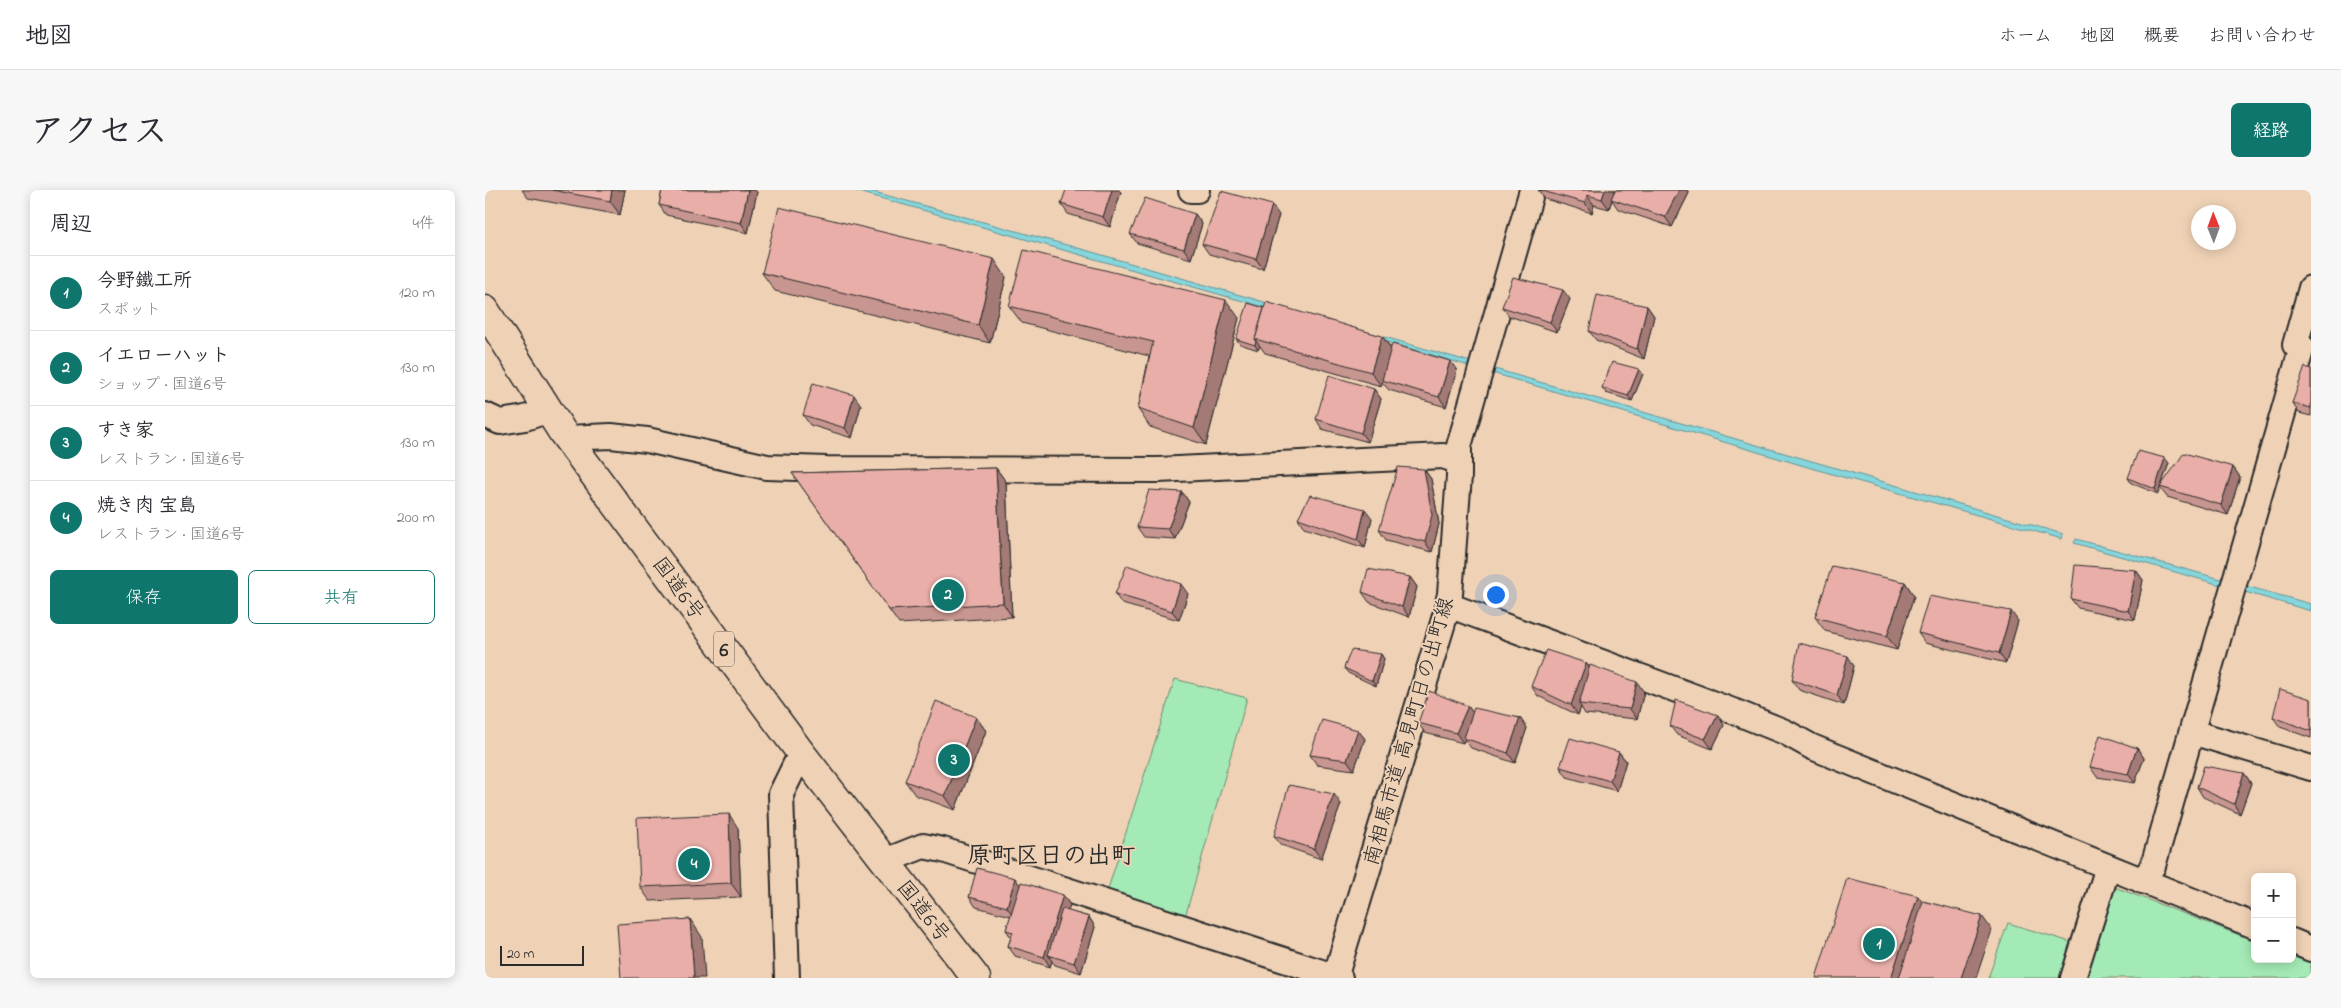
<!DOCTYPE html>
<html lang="ja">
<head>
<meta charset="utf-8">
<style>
  body { margin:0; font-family:"Indie Flower","Klee One",sans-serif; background:#f7f7f7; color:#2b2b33 }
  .controls { position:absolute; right:15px; bottom:15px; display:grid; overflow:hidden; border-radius:8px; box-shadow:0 2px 12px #0003 }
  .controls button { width:45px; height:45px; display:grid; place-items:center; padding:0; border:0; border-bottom:1px solid #e1e1e2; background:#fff; color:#2b2b33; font:25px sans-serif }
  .compass { position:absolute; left:1706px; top:15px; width:45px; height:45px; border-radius:50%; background:#fff; box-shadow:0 2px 12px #0003; rotate:359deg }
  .scale { position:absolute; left:15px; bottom:12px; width:84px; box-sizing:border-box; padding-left:5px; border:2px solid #2b2b2b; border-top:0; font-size:14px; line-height:18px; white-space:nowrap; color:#2b2b2b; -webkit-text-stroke:4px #efd2b6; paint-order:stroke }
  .you { position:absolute; left:1010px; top:404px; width:18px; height:18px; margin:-12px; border:4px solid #fff; border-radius:50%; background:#1a73e8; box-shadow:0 0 0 8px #1a73e833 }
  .badge { display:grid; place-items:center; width:32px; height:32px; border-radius:50%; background:#0f766e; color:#fff; font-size:16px; font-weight:700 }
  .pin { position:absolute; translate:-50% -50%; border:2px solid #fff; box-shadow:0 1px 5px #0006 }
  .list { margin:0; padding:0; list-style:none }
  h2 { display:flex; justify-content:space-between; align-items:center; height:65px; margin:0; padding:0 20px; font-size:21px }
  h2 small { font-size:16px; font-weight:400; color:#7c7c81 }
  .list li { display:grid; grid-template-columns:32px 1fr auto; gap:15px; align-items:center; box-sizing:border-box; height:75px; padding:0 20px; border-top:1px solid #e1e1e2 }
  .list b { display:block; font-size:19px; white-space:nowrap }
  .list p { margin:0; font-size:16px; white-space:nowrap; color:#7c7c81 }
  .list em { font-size:16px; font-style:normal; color:#7c7c81 }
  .actions { display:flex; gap:10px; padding:15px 20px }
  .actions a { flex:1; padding:11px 0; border:1px solid #0f766e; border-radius:8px; text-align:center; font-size:18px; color:#0f766e }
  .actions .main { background:#0f766e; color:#fff }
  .map { position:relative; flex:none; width:1826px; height:788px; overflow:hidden; border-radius:8px }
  header { display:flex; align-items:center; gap:30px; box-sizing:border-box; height:70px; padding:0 25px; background:#fff; border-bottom:1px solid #e1e1e2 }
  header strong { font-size:24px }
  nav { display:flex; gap:28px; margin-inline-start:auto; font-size:18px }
  .intro { display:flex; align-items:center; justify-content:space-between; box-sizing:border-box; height:120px; padding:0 30px }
  h1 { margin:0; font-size:35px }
  .button { padding:12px 22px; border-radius:8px; background:#0f766e; color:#fff; font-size:18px; font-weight:700 }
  main { display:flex; gap:30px; padding:0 30px }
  aside { flex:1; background:#fff; border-radius:8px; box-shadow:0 2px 12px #0003 }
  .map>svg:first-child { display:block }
  .green { fill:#a4eab6; stroke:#688a70 }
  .water { fill:#85d6dc; stroke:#619295 }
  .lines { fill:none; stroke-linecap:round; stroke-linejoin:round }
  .street-casing { stroke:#2b2b2b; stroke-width:28 }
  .highway-casing { stroke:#2b2b2b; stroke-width:31 }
  .street { stroke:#efd2b6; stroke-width:24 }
  .highway { stroke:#efd2b6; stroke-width:28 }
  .wall { fill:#c89690; stroke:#2b2b2b }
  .shaded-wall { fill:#a37a76; stroke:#2b2b2b }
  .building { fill:#e9aea8; stroke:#2b2b2b }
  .labels { text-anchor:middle; stroke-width:4; stroke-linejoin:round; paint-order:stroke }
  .shield { fill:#efd2b6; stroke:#665d55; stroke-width:1 }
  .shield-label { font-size:20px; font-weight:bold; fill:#2b2b2b }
  .street-label { font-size:21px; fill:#2b2b2b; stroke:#efd2b6 }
  .quarter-label { font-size:24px; font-weight:bold; fill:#2b2b2b; stroke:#efd2b6 }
</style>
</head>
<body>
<header>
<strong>地図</strong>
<nav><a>ホーム</a><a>地図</a><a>概要</a><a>お問い合わせ</a></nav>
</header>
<div class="intro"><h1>アクセス</h1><a class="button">経路</a></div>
<main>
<aside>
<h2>周辺<small>4件</small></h2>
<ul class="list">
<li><span class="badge">1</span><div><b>今野鐵工所</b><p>スポット</p></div><em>120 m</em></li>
<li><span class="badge">2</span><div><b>イエローハット</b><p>ショップ · 国道6号</p></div><em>130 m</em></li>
<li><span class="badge">3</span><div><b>すき家</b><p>レストラン · 国道6号</p></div><em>130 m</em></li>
<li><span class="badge">4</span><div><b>焼き肉 宝島</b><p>レストラン · 国道6号</p></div><em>200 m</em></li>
</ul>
<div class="actions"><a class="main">保存</a><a>共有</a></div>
</aside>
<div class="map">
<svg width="1826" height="788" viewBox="0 0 1826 788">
  <rect width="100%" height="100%" fill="#efd2b6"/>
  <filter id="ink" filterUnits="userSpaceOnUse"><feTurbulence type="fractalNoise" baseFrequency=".02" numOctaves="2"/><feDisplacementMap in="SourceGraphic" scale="10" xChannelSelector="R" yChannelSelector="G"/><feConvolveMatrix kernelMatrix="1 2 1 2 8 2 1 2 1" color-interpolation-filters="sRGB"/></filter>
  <g filter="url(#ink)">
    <!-- green -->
    <g class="green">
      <path d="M690,489L762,508L700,727L622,702Z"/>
      <path d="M1627,696L1770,751V769H1807V765L1826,773L1824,788H1597Z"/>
      <path d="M1523,733L1589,753L1577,788H1503Z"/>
    </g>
    <!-- water -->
    <g class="water">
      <path d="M367,0H382L600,60L1578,344L1577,349L1326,278L937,162Z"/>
      <path d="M1591,349L1826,414V421L1589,353Z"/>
    </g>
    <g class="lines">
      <defs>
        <g id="street">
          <path d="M706,0H712"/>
          <path d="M0,225L15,232L40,228L64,220"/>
          <path d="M82,248L126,246L162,250L282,277L342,279L673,280L958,266L973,271"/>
          <path d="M963,415L1248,521L1300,542L1327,557L1770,736"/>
          <path d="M1707,542L1826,578"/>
          <path d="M400,671L438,656L458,660L855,788"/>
          <path d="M1657,691L1668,676L1817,157L1810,155L1826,98"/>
          <path d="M1807,751L1826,759"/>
          <path d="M302,788L296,604L316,563"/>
          <path d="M850,788L960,426L965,404L974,286V256L1047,0"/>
          <path d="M1588,788L1623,677"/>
        </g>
        <path id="highway" d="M0,120L78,243L316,563L491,788"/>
      </defs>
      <!-- street casing -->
      <use href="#street" class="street-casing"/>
      <!-- highway casing -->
      <use href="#highway" class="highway-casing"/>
      <!-- street -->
      <use href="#street" class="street"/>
      <!-- highway -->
      <use href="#highway" class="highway"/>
    </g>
    <!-- wall -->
    <g class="wall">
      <path d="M37,0H140L135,25L43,8Z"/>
      <path d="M177,0H270L272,2L263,43L181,25L174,15Z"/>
      <path d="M1053,0H1202L1204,3L1187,37L1133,19L1127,10L1124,19L1109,15L1107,23L1060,9Z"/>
      <path d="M636,2L625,37L583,24L576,14Z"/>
      <path d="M710,24L717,34L706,69L652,53L645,44Z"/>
      <path d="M794,25L778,79L724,64L717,54Z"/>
      <path d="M277,83L521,87L505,153L290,101Z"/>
      <path d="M1085,109L1072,142L1024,126L1017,117Z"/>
      <path d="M524,116L754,128L721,255L665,237L653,219L664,166L537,133Z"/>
      <path d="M1162,116L1169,126L1159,169L1111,150L1104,141Z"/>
      <path d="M779,118L897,146L906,158L972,180L961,217L904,200L897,192L896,196L780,163L775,156L773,160L755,154L751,149Z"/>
      <path d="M1826,179V226L1814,223L1807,213Z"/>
      <path d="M1158,184L1147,211L1121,203L1117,198Z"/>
      <path d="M889,199L896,209L883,252L837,239L831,229Z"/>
      <path d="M376,215L367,248L325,235L318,225Z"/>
      <path d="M1684,273L1676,296L1748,277L1755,287L1743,325L1682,307L1675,298L1673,304L1646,293L1643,288Z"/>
      <path d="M511,278L521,292L527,427L414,434L307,283Z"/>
      <path d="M939,279L946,289L954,334L947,362L901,350L894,340Z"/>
      <path d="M697,302L704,312L690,349L659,347L652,337Z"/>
      <path d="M813,328H887L880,358L819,338Z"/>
      <path d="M1651,380L1658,390L1650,430L1593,418L1586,409Z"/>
      <path d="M925,387L932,397L924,427L884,412L877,402Z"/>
      <path d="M1420,392L1429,406L1412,460L1340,441L1330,427Z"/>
      <path d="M630,404H703L694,430L637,414Z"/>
      <path d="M1533,431L1521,473L1440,453L1433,443Z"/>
      <path d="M896,464L899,469L891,496L863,483L859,478Z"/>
      <path d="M1101,473L1105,478L1159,502L1152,529L1100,524L1096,517L1093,525L1053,506L1046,496Z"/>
      <path d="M1369,476L1359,515L1314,500L1307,490Z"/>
      <path d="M1826,509V548L1795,537L1788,527Z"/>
      <path d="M983,516L987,522L1035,528L1042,538L1030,573L986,558L979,549L978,553L940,543L933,533Z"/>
      <path d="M491,527L501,541L470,620L430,605L420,591Z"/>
      <path d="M1239,535L1227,559L1192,545L1185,536Z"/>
      <path d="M873,540L880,549L869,580L832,575L825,565Z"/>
      <path d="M1652,558L1659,568L1650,593L1612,587L1605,577Z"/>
      <path d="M1134,562L1141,571L1132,601L1082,587L1075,577Z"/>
      <path d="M1759,583L1766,593L1755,624L1718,607L1712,597Z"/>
      <path d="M856,614L836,669L796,655L789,646Z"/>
      <path d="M253,638L256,707L165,711L155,697Z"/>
      <path d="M530,688L535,696L578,705L585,715L583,721L604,727L610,737L596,783L570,775L567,771L565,777L530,766L523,756L526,747L521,740L526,726L491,717L484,707Z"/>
    </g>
    <!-- shaded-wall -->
    <g class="shaded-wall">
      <path d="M127,0H140L135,25L125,11Z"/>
      <path d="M263,0H270L272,2L263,43L256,33Z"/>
      <path d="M627,0H634L636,2L625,37L618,27Z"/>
      <path d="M1120,0H1130L1124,19L1117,9Z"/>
      <path d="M1194,0H1202L1204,3L1187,37L1180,27Z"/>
      <path d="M1102,5L1109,15L1107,23L1100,13Z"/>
      <path d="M787,15L794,25L778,79L771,69Z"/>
      <path d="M710,24L717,34L706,69L699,59Z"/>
      <path d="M509,69L521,87L505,153L493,135Z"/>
      <path d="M1078,100L1085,109L1072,142L1065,132Z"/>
      <path d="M741,110L754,128L721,255L709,238Z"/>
      <path d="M1162,116L1169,126L1159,169L1152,159Z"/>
      <path d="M897,146L907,160L896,196L886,182Z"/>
      <path d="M771,151L775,156L773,160L770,155Z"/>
      <path d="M965,171L972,180L961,217L954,207Z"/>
      <path d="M1154,179L1158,184L1147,211L1143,206Z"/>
      <path d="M889,199L896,209L883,252L876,243Z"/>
      <path d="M369,205L376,215L367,248L360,238Z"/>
      <path d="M1680,268L1684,273L1673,304L1670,299Z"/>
      <path d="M1748,277L1755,287L1743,325L1736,315Z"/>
      <path d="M511,278L521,292L527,427L518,413Z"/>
      <path d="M939,279L946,289L954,334L947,362L940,352Z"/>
      <path d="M697,302L704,312L690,349L683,339Z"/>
      <path d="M880,319L887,328L880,358L873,349Z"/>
      <path d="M1651,380L1658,390L1650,430L1643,421Z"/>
      <path d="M925,387L932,397L924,427L917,417Z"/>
      <path d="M1420,392L1429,406L1412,460L1402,446Z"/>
      <path d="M696,394L703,404L694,430L687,421Z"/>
      <path d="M1526,421L1533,431L1521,473L1514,463Z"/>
      <path d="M896,464L899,469L891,496L887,491Z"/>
      <path d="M1363,466L1369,476L1359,515L1352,505Z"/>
      <path d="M1101,473L1108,483L1094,514L1096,517L1093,525L1086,515Z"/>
      <path d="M1152,492L1159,502L1152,529L1145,519Z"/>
      <path d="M983,516L990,526L978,553L971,543Z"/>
      <path d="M1233,525L1239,535L1227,559L1220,549Z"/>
      <path d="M491,527L501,541L470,620L460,606Z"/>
      <path d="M1035,528L1042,538L1030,573L1023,563Z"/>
      <path d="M873,540L880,549L869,580L862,570Z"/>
      <path d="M1652,558L1659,568L1650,593L1643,584Z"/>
      <path d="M1134,562L1141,571L1132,601L1125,591Z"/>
      <path d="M1759,583L1766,593L1755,624L1749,614Z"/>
      <path d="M849,604L856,614L836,669L829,659Z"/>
      <path d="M244,624L253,638L256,707L246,693Z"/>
      <path d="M530,688L537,698L529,727L522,717Z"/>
      <path d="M578,705L585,715L568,767L563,765L567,771L565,777L559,767Z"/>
      <path d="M1433,706L1443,720L1421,788H1406Z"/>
      <path d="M1497,726L1507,740L1491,788H1476Z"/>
      <path d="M604,727L610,737L596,783L589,773Z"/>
      <path d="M205,729L217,747L220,788H209Z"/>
    </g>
    <!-- building -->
    <g class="building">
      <path d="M67,0H127L125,11Z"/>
      <path d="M177,0H263L256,33L174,15Z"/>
      <path d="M581,0H627L618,27L576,14Z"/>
      <path d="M1054,0H1120L1117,9L1102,5L1100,13Z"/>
      <path d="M1130,0H1194L1180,27L1126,9Z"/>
      <path d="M736,1L787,15L771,69L717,54Z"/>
      <path d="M660,8L710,24L699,59L645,44Z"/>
      <path d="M294,17L509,69L493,135L277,83Z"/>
      <path d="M539,60L741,110L709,238L653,219L668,152L524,116Z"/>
      <path d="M1028,87L1078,100L1065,132L1017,117Z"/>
      <path d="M1112,105L1162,116L1152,159L1104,141Z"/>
      <path d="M781,112L897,146L886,182L770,149Z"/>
      <path d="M763,113L779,118L770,149L771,151L770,155L751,149Z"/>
      <path d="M907,154L965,171L954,207L897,190Z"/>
      <path d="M1127,172L1154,179L1143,206L1117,198Z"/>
      <path d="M1820,177L1826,179V218L1807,213Z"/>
      <path d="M844,185L889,199L876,243L831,229Z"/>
      <path d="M328,193L369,205L360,238L318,225Z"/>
      <path d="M1653,261L1680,268L1670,299L1643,288Z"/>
      <path d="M1699,263L1748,277L1736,315L1675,297Z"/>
      <path d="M913,277L939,279L947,325L940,352L894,340Z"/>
      <path d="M511,278L518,413L404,420L307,283Z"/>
      <path d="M664,300L697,302L683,339L652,337Z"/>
      <path d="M825,305L880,319L873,349L813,328Z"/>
      <path d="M642,375L696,394L687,421L630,404Z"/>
      <path d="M1590,375L1651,380L1643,421L1586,409Z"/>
      <path d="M1347,376L1420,392L1402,446L1330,427Z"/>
      <path d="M883,379L925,387L917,417L877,402Z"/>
      <path d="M1444,406L1526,421L1514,463L1433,443Z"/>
      <path d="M1314,453L1363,466L1352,505L1307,490Z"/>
      <path d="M866,460L896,464L887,491L859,478Z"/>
      <path d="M1061,460L1101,473L1086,515L1046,496Z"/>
      <path d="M1105,475L1152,492L1145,519L1094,514Z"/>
      <path d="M1795,499L1826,509V541L1788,527Z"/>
      <path d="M944,501L983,516L971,543L933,533Z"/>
      <path d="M1191,510L1233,525L1220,549L1185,536Z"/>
      <path d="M451,511L491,527L460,606L420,591Z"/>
      <path d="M989,518L1035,528L1023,563L979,548Z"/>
      <path d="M837,530L873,540L862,570L825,565Z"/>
      <path d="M1615,545L1652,558L1643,584L1605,577Z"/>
      <path d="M1085,548L1134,562L1125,591L1075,577Z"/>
      <path d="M1719,576L1759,583L1749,614L1712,597Z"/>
      <path d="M804,595L849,604L829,659L789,646Z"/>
      <path d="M244,624L246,693L155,697L152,628Z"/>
      <path d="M492,678L530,688L522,717L484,707Z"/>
      <path d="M1362,688L1433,706L1406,788H1331Z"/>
      <path d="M536,692L578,705L559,767L523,756L528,742L521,740Z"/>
      <path d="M1438,711L1497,726L1476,788H1414Z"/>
      <path d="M577,719L604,727L589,773L563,765Z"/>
      <path d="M205,729L209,788H136L132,734Z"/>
    </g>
  </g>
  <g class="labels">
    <!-- shield labels -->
    <rect class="shield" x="229" y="441.5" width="20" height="35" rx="4"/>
    <g class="shield-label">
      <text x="239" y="466">6</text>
    </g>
    <!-- street labels -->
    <g class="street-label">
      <text transform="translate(194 398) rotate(54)" y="7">国道6号</text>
      <text transform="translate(923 541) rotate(-74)" y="7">南相馬市道 高見町日の出町線</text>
      <text transform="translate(439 721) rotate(52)" y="7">国道6号</text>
    </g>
    <!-- quarter labels -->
    <g class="quarter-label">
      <text x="566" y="673">原町区日の出町</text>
    </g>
  </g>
</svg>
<div class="controls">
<button>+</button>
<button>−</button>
</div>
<svg class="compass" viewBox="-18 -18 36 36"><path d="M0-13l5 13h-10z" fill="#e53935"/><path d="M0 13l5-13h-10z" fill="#7c7c81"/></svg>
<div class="scale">20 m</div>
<div class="you"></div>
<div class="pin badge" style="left:1394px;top:754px">1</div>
<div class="pin badge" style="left:463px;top:405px">2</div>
<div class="pin badge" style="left:469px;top:570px">3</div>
<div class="pin badge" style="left:209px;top:674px">4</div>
</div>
</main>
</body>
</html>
